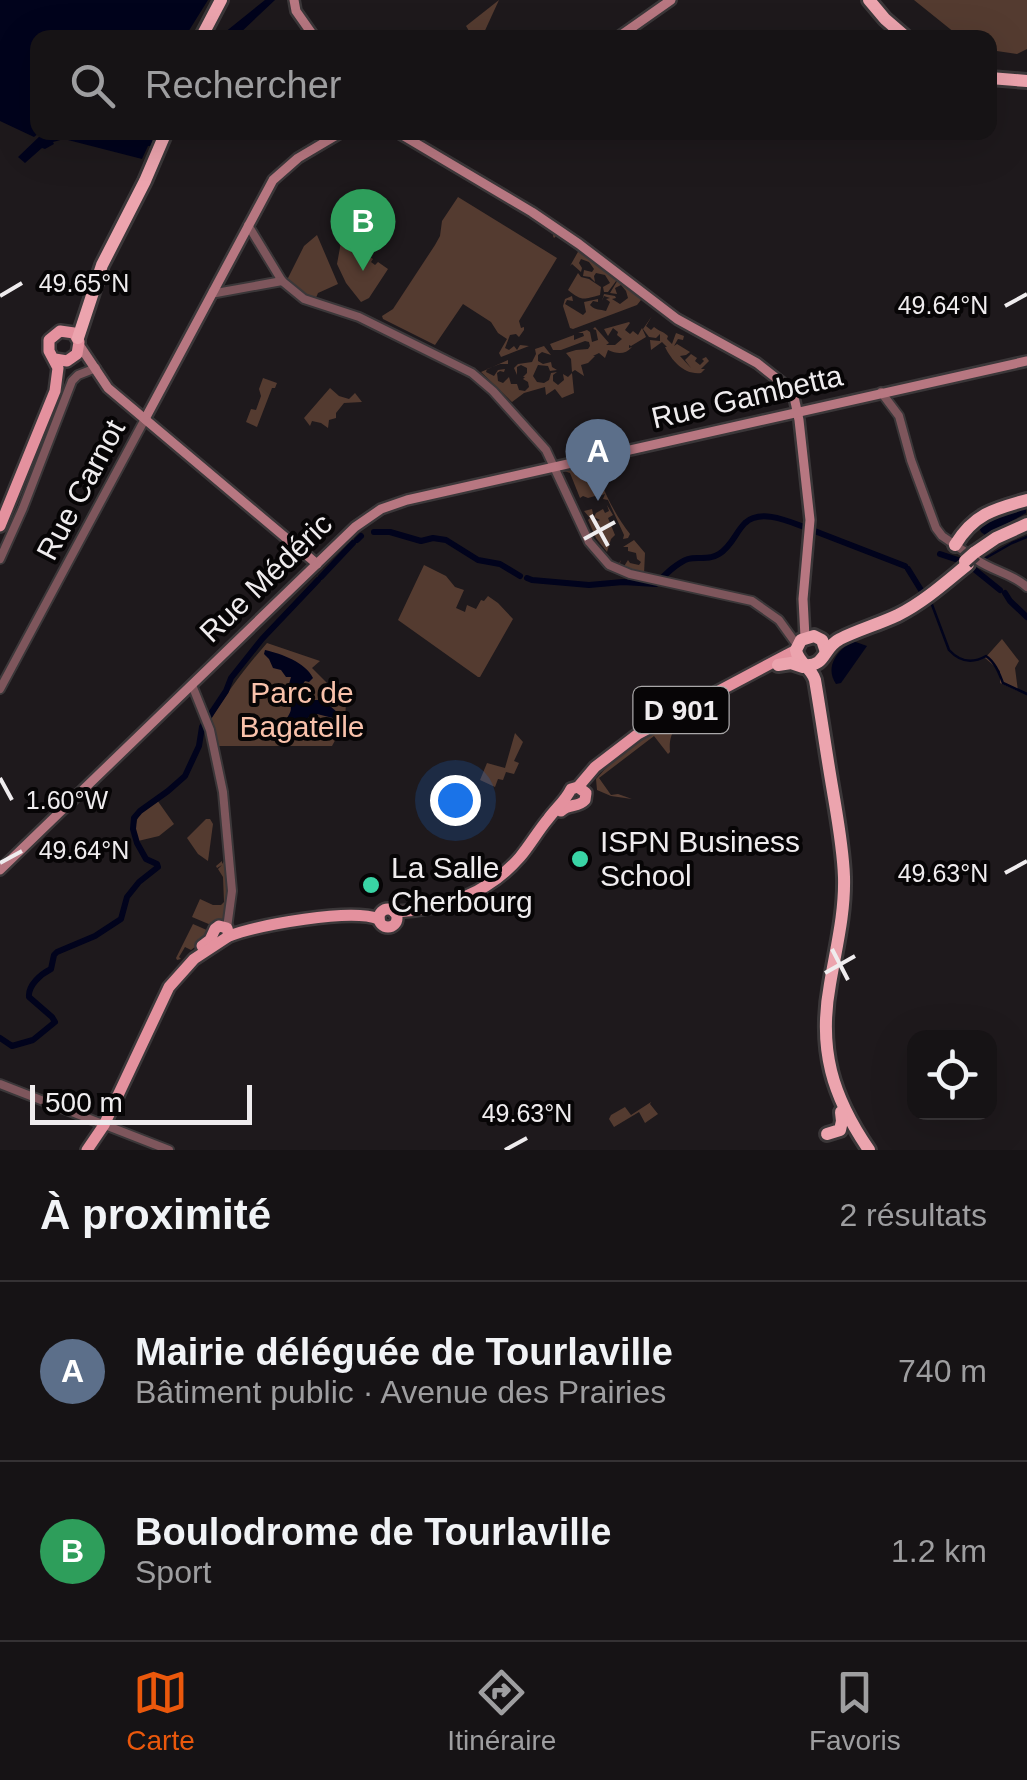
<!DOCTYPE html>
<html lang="fr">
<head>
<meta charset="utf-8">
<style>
  body { margin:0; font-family:Helvetica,sans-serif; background:#1f1c1e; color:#f1f3f6 }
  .controls { position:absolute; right:30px; bottom:30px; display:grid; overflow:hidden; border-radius:20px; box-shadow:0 10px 40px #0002 }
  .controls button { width:90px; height:90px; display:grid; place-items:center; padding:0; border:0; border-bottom:2px solid #353234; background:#161315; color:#f1f3f6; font:50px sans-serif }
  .scale { position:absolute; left:30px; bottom:25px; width:222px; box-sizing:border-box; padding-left:10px; border:5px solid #efecee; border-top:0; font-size:28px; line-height:35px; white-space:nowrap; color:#efecee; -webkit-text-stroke:8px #070506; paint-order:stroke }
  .you { position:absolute; left:455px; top:800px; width:35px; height:35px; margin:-25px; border:8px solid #fff; border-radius:50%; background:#1a73e8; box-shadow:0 0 0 15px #1a73e833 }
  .badge { display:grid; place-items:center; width:65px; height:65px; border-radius:50%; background:#ea580c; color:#fff; font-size:32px; font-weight:700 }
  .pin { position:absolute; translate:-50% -82px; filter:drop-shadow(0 2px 5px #0008) }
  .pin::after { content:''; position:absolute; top:52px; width:35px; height:30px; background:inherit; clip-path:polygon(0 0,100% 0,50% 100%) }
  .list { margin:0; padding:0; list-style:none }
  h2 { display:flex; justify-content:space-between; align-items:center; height:130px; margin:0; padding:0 40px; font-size:42px }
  h2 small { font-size:32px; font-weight:400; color:#9e9ea0 }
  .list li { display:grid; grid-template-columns:65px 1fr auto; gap:30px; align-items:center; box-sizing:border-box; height:180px; padding:0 40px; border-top:2px solid #353234 }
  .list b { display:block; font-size:38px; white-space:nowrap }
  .list p { margin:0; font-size:32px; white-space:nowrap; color:#9e9ea0 }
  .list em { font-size:32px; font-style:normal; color:#9e9ea0 }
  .icon { flex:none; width:55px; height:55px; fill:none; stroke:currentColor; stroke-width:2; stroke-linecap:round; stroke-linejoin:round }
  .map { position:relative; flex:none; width:1027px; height:1150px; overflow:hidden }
  .search { position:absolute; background:#161315; box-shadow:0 10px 40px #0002; left:30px; right:30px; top:30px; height:110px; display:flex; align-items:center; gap:25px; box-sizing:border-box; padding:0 35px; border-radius:20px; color:#9e9ea0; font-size:38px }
  .sheet { height:490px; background:#161315 }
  nav { display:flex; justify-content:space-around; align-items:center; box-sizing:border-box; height:140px; border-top:2px solid #353234; background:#161315; font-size:28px; color:#9e9ea0 }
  nav a { display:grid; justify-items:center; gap:5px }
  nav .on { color:#ea580c }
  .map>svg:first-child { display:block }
  .green { fill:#543b30 }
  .water { fill:#01031c }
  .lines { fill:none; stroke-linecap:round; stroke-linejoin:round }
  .stream { stroke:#01031c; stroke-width:2.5 }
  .river { stroke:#01031c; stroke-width:6 }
  .tertiary-casing { stroke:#3b3739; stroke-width:12 }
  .secondary-casing { stroke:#3b3739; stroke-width:14 }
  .primary-casing { stroke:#3b3739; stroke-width:16 }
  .trunk-casing { stroke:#3b3739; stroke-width:18 }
  .tertiary { stroke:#7e565c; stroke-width:8 }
  .secondary { stroke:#b77781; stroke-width:9 }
  .primary { stroke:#e4919e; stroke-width:11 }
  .trunk { stroke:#eca4ae; stroke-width:12 }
  .trunk-bridge-casing { stroke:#3b3739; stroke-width:18; stroke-linecap:butt }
  .trunk-bridge { stroke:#eca4ae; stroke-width:12 }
  .ticks { fill:none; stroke:#efecee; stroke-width:4 }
  .poi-dot { fill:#39d4a5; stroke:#070506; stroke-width:4 }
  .labels { text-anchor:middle; stroke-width:8; stroke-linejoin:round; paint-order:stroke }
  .shield { fill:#070506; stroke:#a9a7a8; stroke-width:2.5 }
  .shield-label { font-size:28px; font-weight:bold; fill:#efecee }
  .street-label { font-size:30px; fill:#efecee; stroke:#070506 }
  .park-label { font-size:30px; fill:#f9c2ab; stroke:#070506 }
  .poi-label { font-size:30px; fill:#efecee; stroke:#070506; text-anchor:start }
  .ticks-label { font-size:25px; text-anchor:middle; fill:#efecee; stroke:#070506; stroke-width:8; stroke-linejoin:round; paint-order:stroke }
</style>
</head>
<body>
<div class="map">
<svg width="1027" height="1150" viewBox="0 0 1027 1150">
  <rect width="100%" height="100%" fill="#1e191c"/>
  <!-- green -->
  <g class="green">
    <path d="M499,0L482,37L469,31L466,26Z"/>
    <path d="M914,0H1027V49L1017,54L990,50V38L960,37Z"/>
    <path d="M458,197L557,258L519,321L521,328L524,327V330L519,337L516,334L510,335L505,348L509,350L514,346L517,350L520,345L529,346L501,357L499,353L507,339L498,333L491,322L463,304L435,345L383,319L382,316L393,309L435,245L440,236L442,221Z"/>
    <path d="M554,230L619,277L608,292H604L603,287L610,283L605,275L596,273L594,276L595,282L590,277L583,276L584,270L592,272L594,269L589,262L581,259L579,263L582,268L581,272L572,264L570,266L579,250L557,235L554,238L553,236Z"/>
    <path d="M317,235L338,284L318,293L315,300L298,291L287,280L304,246Z"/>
    <path d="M344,241L373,259L371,262L375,265L378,262L388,269L369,298L361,302L346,283L337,264L341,242Z"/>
    <path d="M578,273L581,277L589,279L601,287L600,295C582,300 582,301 568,290Z"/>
    <path d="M619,278L639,294L641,300L637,305L573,329L570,328L563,306L565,299L572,296L573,301L567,300L565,304L583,315L586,312L584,302L598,299V302L593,301L590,305C596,311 600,309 606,311L610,302L606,299L610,298L604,296L602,301L604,294L615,296L616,298L612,299L620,304L628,298L626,291L621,285L615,288L617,294L610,293Z"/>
    <path d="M652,316L646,326L651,330L654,327C660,332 663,331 668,336L667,339L672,344L676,333L684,336L683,340L678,339L674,346L677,344L690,352L686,355L680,356L691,368L685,360L691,354L697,358L695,361L700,365L704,361L702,359L706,357L709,361L701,369H705L701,373C684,375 672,361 665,347H667L662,342L651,350L650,340L660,341V334L656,338L649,337L643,329Z"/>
    <path d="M629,322L630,323L625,330L630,334L633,331L638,335L642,328L646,337L631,346L629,345V348L632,347C625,355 617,354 608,350L605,358L599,353L593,356H595L588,363L581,365L584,376L575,370L572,372L571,359L566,353L576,350L588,349L590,346L589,342L585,341L561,350H553L550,344L574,335V340L584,336L583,333H578L587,330L590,332L592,342L598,340L596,330L593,329L595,327L609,343L606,345H615L622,339L617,335L618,332L613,328L608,336L604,329Z"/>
    <path d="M544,346L551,355L542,352L538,355V361L543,364L551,362L552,367L557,370L550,371L548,366L538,365L533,376L537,382L544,383L549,380L551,373L557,372L553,375V381L558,385L564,380L563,374L568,377L572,373L574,393L562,398L555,389L546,395L545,387L524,393L512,402L481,372L508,360V364H500L487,369L486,372L494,376L498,370L505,369L504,372L500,371L497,373L498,381L503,383L509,377L511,384H517L519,390L525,391L529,387L528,382L523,379L525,377H523L527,373V368L521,365L517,367V375L514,368L518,364L532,362L536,354L535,349Z"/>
    <path d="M263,378L277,383L275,388H272L257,427L246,422L251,409L256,410L261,396L259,389Z"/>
    <path d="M330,388L339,396L349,399L355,393L362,402L344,403L336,413V418L329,420L328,428L321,423L312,421L310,426L304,418Z"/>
    <path d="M595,461C598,482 616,517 630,534L628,538L623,539L624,535L608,500L603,499L605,494L602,495L599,489L595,491V496L588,498L583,496L580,498L570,473L564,471L590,464L591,468V463Z"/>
    <path d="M607,505L613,515L608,518L615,535L611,539L607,552L596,538L588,520L590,518L584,511L592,509L593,514L591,518L598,521L600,520L594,517L596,513L603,509L605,513L609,511Z"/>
    <path d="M634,540L645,553L644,574L626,570L618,565L621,560L619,566L623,568L628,560L630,563L639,565L641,562L637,559L636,553L628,551V547H623Z"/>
    <path d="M424,565L446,576L455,587L464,590L456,608L465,612L467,605L476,609L481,600L484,601L488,596L498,603L513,619L480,677H478L398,620Z"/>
    <path d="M1002,639L1019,661L1015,668L1018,691L1000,683V671L985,658Z"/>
    <path d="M267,643L320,661L312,668L346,702L345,722L332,746H217L210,721C227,692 245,668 267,643Z"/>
    <path d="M695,711C678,721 668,732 670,752L668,754L654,736L599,778L611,795L618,794L632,799L611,796L597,790L596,779C621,750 659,725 695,711Z"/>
    <path d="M515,733L523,742L514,761L519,763L514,774L506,772L503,780L498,779L495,787L480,780L487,763L505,768Z"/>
    <path d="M157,800L174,824L159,836L138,841C131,820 140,811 157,800Z"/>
    <path d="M206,819H210L213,824L208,861L198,854L187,838Z"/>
    <path d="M222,861V864L224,861L226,865L227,900L223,920L211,925L192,917L200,899L213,905H221L224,902L223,877L218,869L222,865L217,868L216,866Z"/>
    <path d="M193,924L209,931L206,938L191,950L185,947L179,957L181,959L177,960L176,958Z"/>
    <path d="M651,1102L650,1104L658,1114L645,1123L639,1112L614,1127L609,1119L611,1115L625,1107L631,1115Z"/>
  </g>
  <!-- water -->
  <g class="water">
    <path d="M0,0H208L185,37L38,38L39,133L34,137L0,121Z"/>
    <path d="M265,0H275L238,35L240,37H219Z"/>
    <path d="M155,132L151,146H148L142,159L64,139L53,142L54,144L45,149L42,148L25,163L18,157L43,133Z"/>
    <path d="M1026,505V513L988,534L985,535L981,532L977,521Z"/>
    <path d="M853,641L867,646L841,683L836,684C824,666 838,650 853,641Z"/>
    <path d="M265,650C282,654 305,662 313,678L309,682L305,681L300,688L303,691L295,693L294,696L306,692L309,700H326L329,705L338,713L341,720L317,714L314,718L308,717L313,730L311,734L301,730L293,731L285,721C292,711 293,708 287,699L290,696L287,691L291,677H286L281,670L273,668L269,659L264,654Z"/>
  </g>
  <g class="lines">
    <!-- stream -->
    <g class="stream">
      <path d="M984,559L1012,543L1027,537"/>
      <path d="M939,595L931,602L949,650C960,662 972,664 986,656C995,662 999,673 1003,683L1027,694"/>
    </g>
    <!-- river -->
    <g class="river">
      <path d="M812,530L905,566"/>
      <path d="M374,532H390L421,541L433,538L446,540L478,560L500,564L520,576"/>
      <path d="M357,540L361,536"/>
      <path d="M940,554L958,560"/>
      <path d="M969,565L1000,590"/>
      <path d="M908,569L921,590"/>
      <path d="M321,577L353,543"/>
      <path d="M527,578L532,580L589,585L623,582L656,584C664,576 676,563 688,559C698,556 708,561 719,554C732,546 735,533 745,523C761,508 790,522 807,528"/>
      <path d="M1005,593L1010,601L1027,617"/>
      <path d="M0,1038L12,1046L33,1040L55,1022L52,1017L29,997C28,985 41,974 51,969L54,955L57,952L95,936L121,919L127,897L139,882L158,867L157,864L146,859L137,843L133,829L134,818L140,811L168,791L185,776L199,746L202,727L226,691L231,678L262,639L318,580"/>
    </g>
    <defs>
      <g id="tertiary">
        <path d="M248,225L282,281L304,299L359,317L472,373L493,391L546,450L589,542L609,565L630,574L752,601L779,620L797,645"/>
        <path d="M213,291L216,293L282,281"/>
        <path d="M881,392L899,416L911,460L936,528L942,536L967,553"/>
        <path d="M0,559L23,508L72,381L78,375L96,368"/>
        <path d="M977,560C993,571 1013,574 1027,587"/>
        <path d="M192,685L210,730L223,792L232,891L227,928"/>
        <path d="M0,689L145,419"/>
        <path d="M0,1084L169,1150"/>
      </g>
      <g id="secondary">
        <path d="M294,0L296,11L315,38"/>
        <path d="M617,38L671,0"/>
        <path d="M397,132L532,212L579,244L677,319L757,363L790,389L794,397L799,420L810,520L803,599L805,637"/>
        <path d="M80,346L108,388L317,564"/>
        <path d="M145,419L273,180L298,158L342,132"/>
        <path d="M0,870L355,527L381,509L407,500L1027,361"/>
      </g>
      <g id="primary">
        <path d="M0,526L55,391L58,368L49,351V340L60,331L74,333L79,342L77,354L67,361L55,359"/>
        <path d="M561,811C569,803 578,808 585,800L586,793L578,787"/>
        <circle cx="388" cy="918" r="9"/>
        <path d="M394,912C442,910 488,894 520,857C530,845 538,831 548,819C556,808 566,800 571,789L578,787L595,767L638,734L796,650"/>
        <path d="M202,946L210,940L215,929L219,926L227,928L229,936"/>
        <path d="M87,1150L104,1125L169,987L194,959L229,936C259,925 350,908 379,919"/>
      </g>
      <g id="trunk">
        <path d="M869,0L885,19L907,38"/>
        <path d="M201,38L221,0"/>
        <path d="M990,78L1027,81"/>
        <path d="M78,338L102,265L145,181L166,132"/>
        <path d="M955,545C974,514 994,509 1027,500"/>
        <path d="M974,553L996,538L1027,524"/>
        <path d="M826,652L822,640L814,636L801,640L796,650C798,663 811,667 815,680C821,715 826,751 832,786C837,816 843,847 844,877C845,914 836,948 830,984C818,1049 832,1096 869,1150"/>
        <path d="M778,665L791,663L803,667"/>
        <path d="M805,665C826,667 823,647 840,639C858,630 879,624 898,615C924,602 946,582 968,564"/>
        <path d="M827,1134L840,1130L842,1121L841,1112"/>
      </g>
    </defs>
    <!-- tertiary casing -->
    <use href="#tertiary" class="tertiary-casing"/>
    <!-- secondary casing -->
    <use href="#secondary" class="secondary-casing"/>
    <!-- primary casing -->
    <use href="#primary" class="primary-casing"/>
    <!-- trunk casing -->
    <use href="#trunk" class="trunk-casing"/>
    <!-- tertiary -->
    <use href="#tertiary" class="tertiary"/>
    <!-- secondary -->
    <use href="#secondary" class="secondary"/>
    <!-- primary -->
    <use href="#primary" class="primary"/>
    <!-- trunk -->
    <use href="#trunk" class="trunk"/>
    <defs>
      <path id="trunk-bridge" d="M965,561L974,553"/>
    </defs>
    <!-- trunk-bridge casing -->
    <use href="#trunk-bridge" class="trunk-bridge-casing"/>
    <!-- trunk-bridge -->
    <use href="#trunk-bridge" class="trunk-bridge"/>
  </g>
  <!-- ticks -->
  <path class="ticks" d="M0,296L22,283M1005,306L1027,294M591,515L608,546M584,539L615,522M0,778L12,800M0,863L22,851M1005,873L1027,861M832,949L848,980M825,973L855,956M505,1150L527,1138"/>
  <!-- markers -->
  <g class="poi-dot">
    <circle cx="580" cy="859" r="10"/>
    <circle cx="371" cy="885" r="10"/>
  </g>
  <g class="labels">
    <!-- shield labels -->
    <rect class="shield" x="633.5" y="687" width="95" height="46" rx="8"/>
    <g class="shield-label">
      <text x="681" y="720">D 901</text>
    </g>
    <!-- street labels -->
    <g class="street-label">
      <text transform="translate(747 397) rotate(-13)" y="10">Rue Gambetta</text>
      <text transform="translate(81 490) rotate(-62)" y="10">Rue Carnot</text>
      <text transform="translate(266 578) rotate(-44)" y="10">Rue Médéric</text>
    </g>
    <!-- park labels -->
    <g class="park-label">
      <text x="302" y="703">Parc de<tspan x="302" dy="34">Bagatelle</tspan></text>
    </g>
    <!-- poi labels -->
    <g class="poi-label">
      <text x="600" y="852">ISPN Business<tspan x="600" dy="34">School</tspan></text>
      <text x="391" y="878">La Salle<tspan x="391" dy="34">Cherbourg</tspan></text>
    </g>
  </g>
  <g class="ticks-label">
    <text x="84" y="292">49.65°N</text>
    <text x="943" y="314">49.64°N</text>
    <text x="67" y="809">1.60°W</text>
    <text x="84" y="859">49.64°N</text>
    <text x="943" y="882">49.63°N</text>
    <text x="527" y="1122">49.63°N</text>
  </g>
</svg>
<div class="controls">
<button><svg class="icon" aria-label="locate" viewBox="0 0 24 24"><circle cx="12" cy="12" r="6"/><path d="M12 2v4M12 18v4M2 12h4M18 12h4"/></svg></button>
</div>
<div class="scale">500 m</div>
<div class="you"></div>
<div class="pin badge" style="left:598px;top:501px;background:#5c6f8a">A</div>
<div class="pin badge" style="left:363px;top:271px;background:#2e9e5b">B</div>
<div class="search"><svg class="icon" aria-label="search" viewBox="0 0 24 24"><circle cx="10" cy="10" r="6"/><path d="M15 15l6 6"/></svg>Rechercher</div>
</div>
<section class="sheet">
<h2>À proximité<small>2 résultats</small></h2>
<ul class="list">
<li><span class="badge" style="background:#5c6f8a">A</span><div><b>Mairie déléguée de Tourlaville</b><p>Bâtiment public · Avenue des Prairies</p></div><em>740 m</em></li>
<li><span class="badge" style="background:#2e9e5b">B</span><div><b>Boulodrome de Tourlaville</b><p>Sport</p></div><em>1.2 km</em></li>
</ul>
</section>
<nav>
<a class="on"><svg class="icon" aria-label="map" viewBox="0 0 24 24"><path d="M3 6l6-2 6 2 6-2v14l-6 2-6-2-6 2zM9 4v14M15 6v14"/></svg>Carte</a>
<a><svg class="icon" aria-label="directions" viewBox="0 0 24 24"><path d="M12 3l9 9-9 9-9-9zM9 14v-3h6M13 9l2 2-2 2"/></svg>Itinéraire</a>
<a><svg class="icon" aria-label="saved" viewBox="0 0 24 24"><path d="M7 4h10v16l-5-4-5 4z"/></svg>Favoris</a>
</nav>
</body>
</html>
